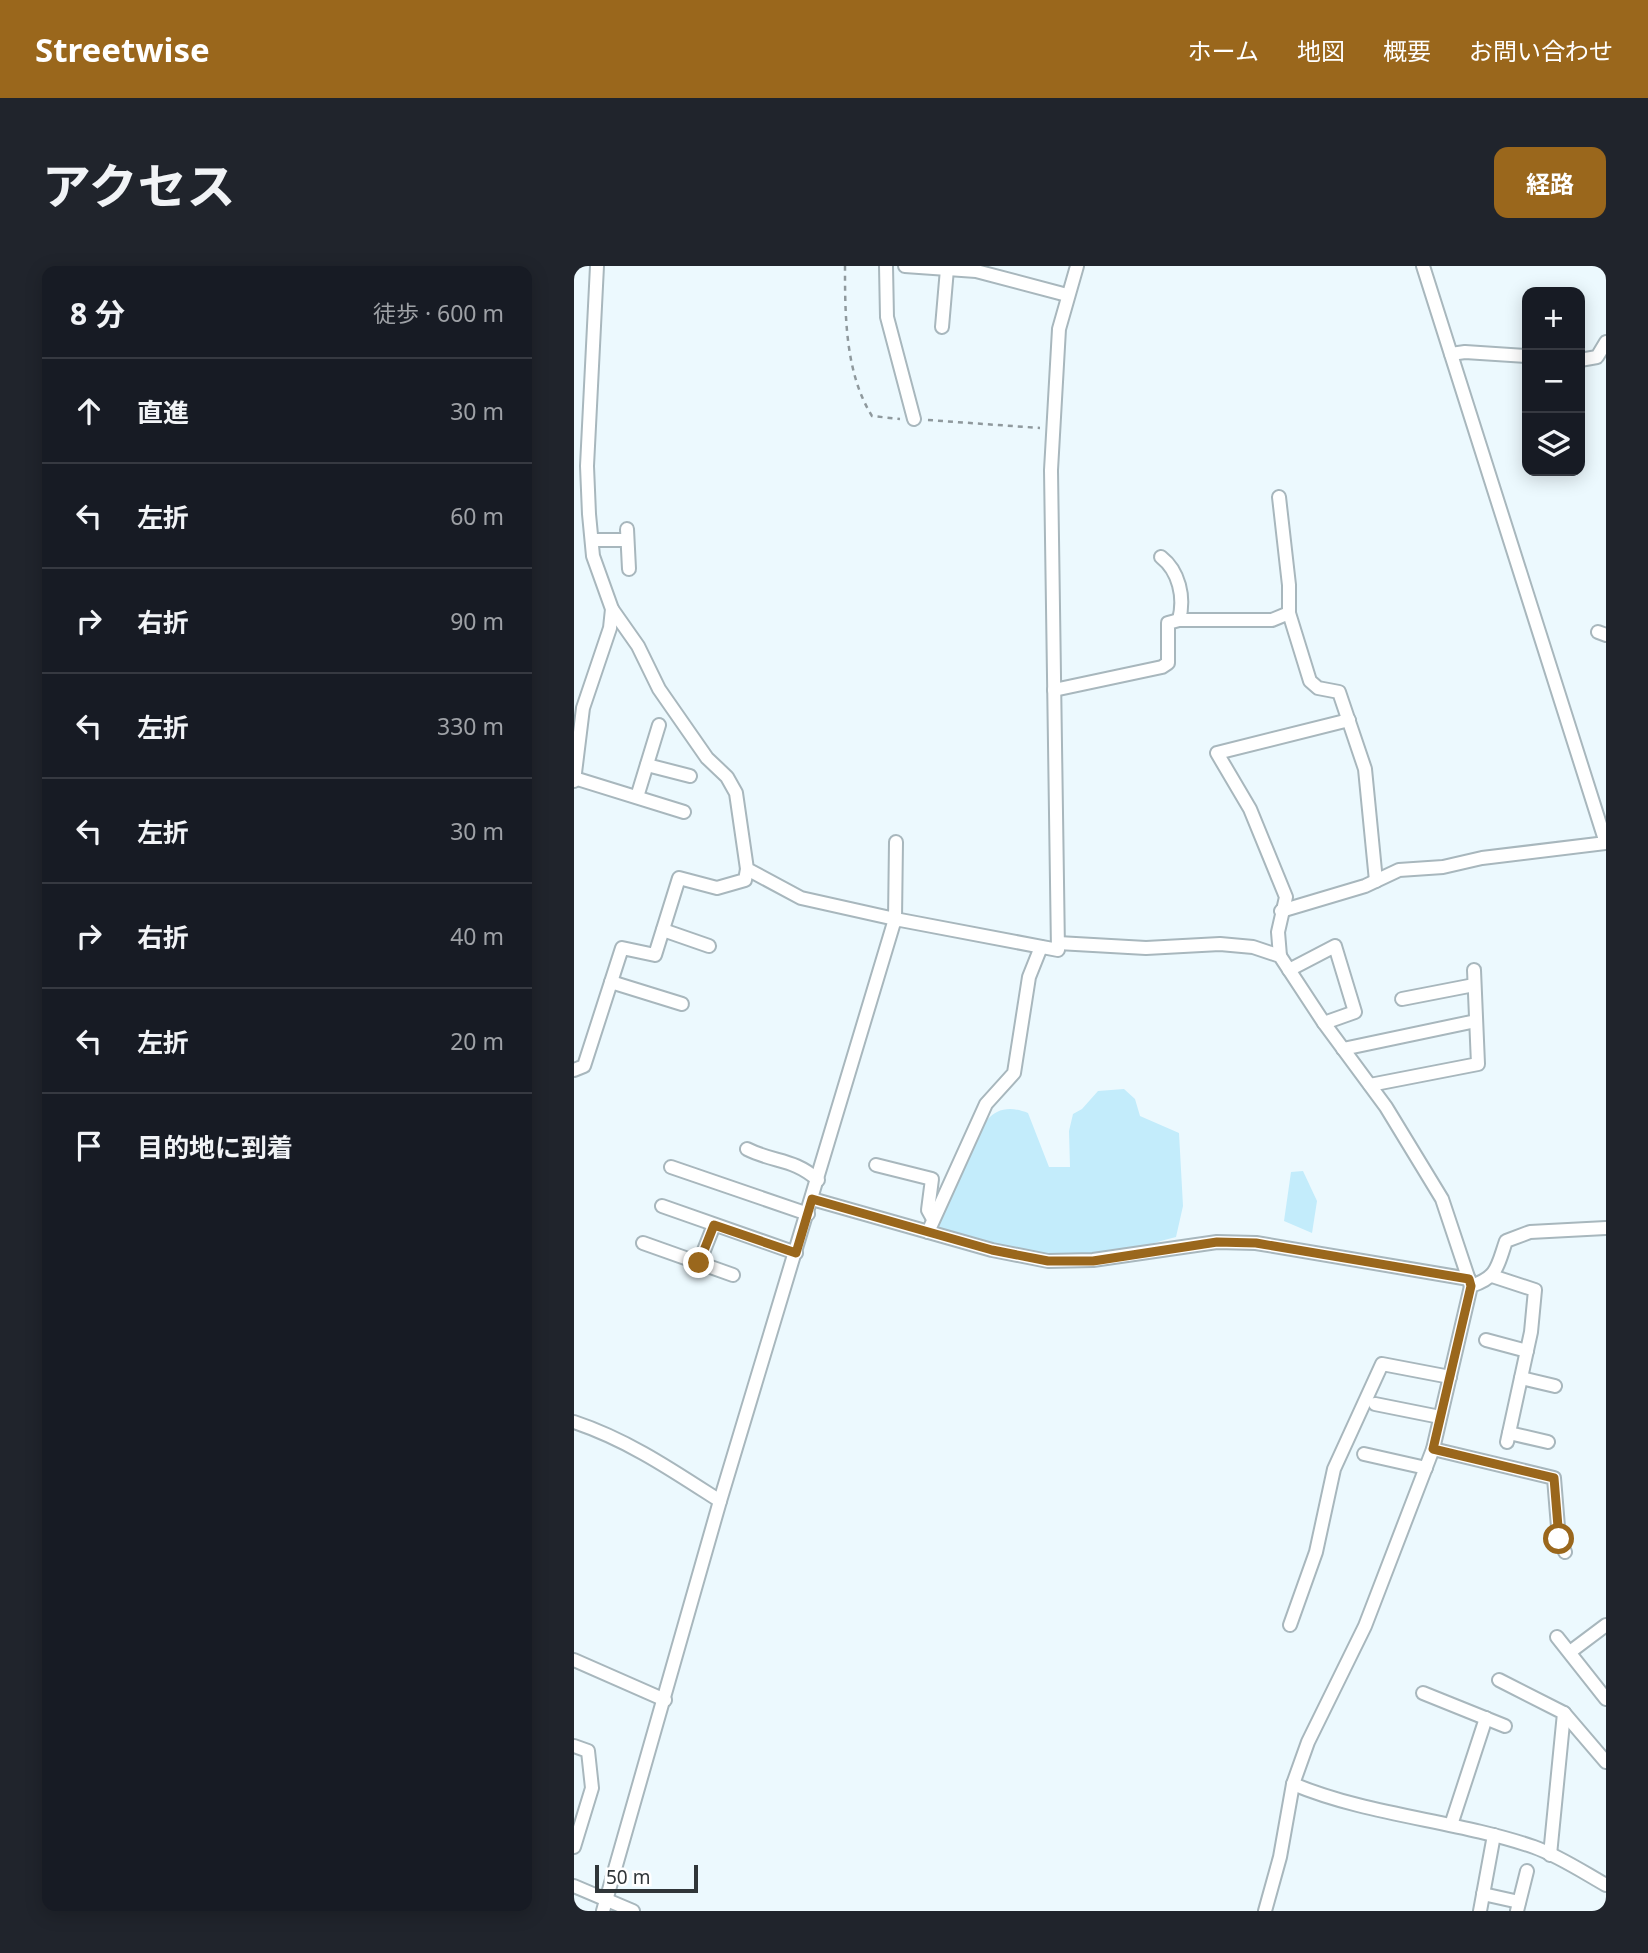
<!DOCTYPE html>
<html lang="ja">
<head>
<meta charset="utf-8">
<style>
  body { margin:0; font-family:"Noto Sans","Noto Sans JP",sans-serif; background:#20242c; color:#f1f3f6 }
  .controls { position:absolute; right:21px; top:21px; display:grid; overflow:hidden; border-radius:14px; box-shadow:0 4px 18px #0003 }
  .controls button { width:63px; height:63px; display:grid; place-items:center; padding:0; border:0; border-bottom:2px solid #363941; background:#171b24; color:#f1f3f6; font:35px sans-serif }
  .scale { position:absolute; left:21px; bottom:18px; width:103px; box-sizing:border-box; padding-left:7px; border:4px solid #303639; border-top:0; font-size:19px; line-height:24px; white-space:nowrap; color:#303639; -webkit-text-stroke:5px #fff; paint-order:stroke }
  .stop { position:absolute; width:21px; height:21px; margin:-16px; border:5px solid #9a671c; border-radius:50%; background:#fff }
  .stop.end { background:#9a671c; border-color:#fff; box-shadow:0 2px 7px #0008 }
  .list { margin:0; padding:0; list-style:none }
  h2 { display:flex; justify-content:space-between; align-items:center; height:91px; margin:0; padding:0 28px; font-size:30px }
  h2 small { font-size:23px; font-weight:400; color:#9ea1a6 }
  .list li { display:grid; grid-template-columns:46px 1fr auto; gap:21px; align-items:center; box-sizing:border-box; height:105px; padding:0 28px; border-top:2px solid #363941 }
  .list b { display:block; font-size:26px; white-space:nowrap }
  .list em { font-size:23px; font-style:normal; color:#9ea1a6 }
  .icon { flex:none; width:38px; height:38px; fill:none; stroke:currentColor; stroke-width:2; stroke-linecap:round; stroke-linejoin:round }
  .map { position:relative; flex:none; width:1032px; height:1645px; overflow:hidden; border-radius:14px }
  header { display:flex; align-items:center; gap:42px; box-sizing:border-box; height:98px; padding:0 35px; background:#9a671c; color:#fff }
  header strong { font-size:33px }
  nav { display:flex; gap:38px; margin-inline-start:auto; font-size:24px }
  .intro { display:flex; align-items:center; justify-content:space-between; box-sizing:border-box; height:168px; padding:0 42px }
  h1 { margin:0; font-size:49px }
  .button { padding:18px 32px; border-radius:14px; background:#9a671c; color:#fff; font-size:24px; font-weight:700 }
  main { display:flex; gap:42px; padding:0 42px }
  aside { flex:1; background:#171b24; border-radius:14px; box-shadow:0 4px 18px #0003 }
  .map>svg:first-child { display:block }
  .green { fill:#c3ecfb }
  .lines { fill:none; stroke-linecap:round; stroke-linejoin:round }
  .minor-casing { stroke:#a8b7bd; stroke-width:16 }
  .path { stroke:#8f999d; stroke-width:2.5; stroke-dasharray:5 5; stroke-linecap:butt }
  .minor { stroke:#fff; stroke-width:12 }
  .route { stroke:#9a671c; stroke-width:9 }
</style>
</head>
<body>
<header>
<strong>Streetwise</strong>
<nav><a>ホーム</a><a>地図</a><a>概要</a><a>お問い合わせ</a></nav>
</header>
<div class="intro"><h1>アクセス</h1><a class="button">経路</a></div>
<main>
<aside>
<h2>8 分<small>徒歩 · 600 m</small></h2>
<ul class="list">
<li><svg class="icon" aria-label="ahead" viewBox="0 0 24 24"><path d="M12 20V5M6 11l6-6 6 6"/></svg><div><b>直進</b></div><em>30 m</em></li>
<li><svg class="icon" aria-label="left" viewBox="0 0 24 24"><path d="M17 20v-9H6M10 6l-5 5 5 5"/></svg><div><b>左折</b></div><em>60 m</em></li>
<li><svg class="icon" aria-label="right" viewBox="0 0 24 24"><path d="M7 20v-9h11M14 6l5 5-5 5"/></svg><div><b>右折</b></div><em>90 m</em></li>
<li><svg class="icon" aria-label="left" viewBox="0 0 24 24"><path d="M17 20v-9H6M10 6l-5 5 5 5"/></svg><div><b>左折</b></div><em>330 m</em></li>
<li><svg class="icon" aria-label="left" viewBox="0 0 24 24"><path d="M17 20v-9H6M10 6l-5 5 5 5"/></svg><div><b>左折</b></div><em>30 m</em></li>
<li><svg class="icon" aria-label="right" viewBox="0 0 24 24"><path d="M7 20v-9h11M14 6l5 5-5 5"/></svg><div><b>右折</b></div><em>40 m</em></li>
<li><svg class="icon" aria-label="left" viewBox="0 0 24 24"><path d="M17 20v-9H6M10 6l-5 5 5 5"/></svg><div><b>左折</b></div><em>20 m</em></li>
<li><svg class="icon" aria-label="arrive" viewBox="0 0 24 24"><path d="M6 21V4h12l-3 4 3 4H6"/></svg><div><b>目的地に到着</b></div></li>
</ul>
</aside>
<div class="map">
<svg width="1032" height="1645" viewBox="0 0 1032 1645">
  <rect width="100%" height="100%" fill="#ecf9fe"/>
  <!-- green -->
  <g class="green">
    <path d="M550,823L561,833L566,850L605,867L609,940L602,971C574,978 545,988 517,990C463,994 412,976 362,961C373,936 399,857 423,846C433,841 444,843 454,847L475,901H496L495,865L499,848L508,843L524,825Z"/>
    <path d="M729,905L743,935L738,967L710,955L717,906Z"/>
  </g>
  <g class="lines">
    <defs>
      <g id="minor">
        <path d="M312,0L313,51L340,153"/>
        <path d="M331,0L402,5L493,29"/>
        <path d="M368,61L373,3"/>
        <path d="M877,88L891,86L953,90"/>
        <path d="M1006,94L1023,91L1032,76"/>
        <path d="M705,231L715,319V347L736,415L744,422L765,426L791,503L802,615"/>
        <path d="M53,263L55,303"/>
        <path d="M18,274H53"/>
        <path d="M587,291C605,305 611,331 605,354"/>
        <path d="M38,343L64,380L85,423L133,492L153,511L162,527L173,603L227,632L321,653L322,576"/>
        <path d="M1024,366L1032,369"/>
        <path d="M480,424L588,401L594,397V357L605,354H698L715,347"/>
        <path d="M73,499L116,510"/>
        <path d="M0,512L110,546"/>
        <path d="M0,515L9,442L36,362L38,343L19,290L15,248L13,200L23,0"/>
        <path d="M63,531L85,459"/>
        <path d="M707,645L791,620L825,604L869,601L908,592L1032,577L849,0"/>
        <path d="M89,664L135,680"/>
        <path d="M484,677L572,682L646,678L679,681L706,690L750,757L812,841L868,933L897,1020"/>
        <path d="M706,690L704,666L712,631L676,543L643,487L775,454"/>
        <path d="M715,704L761,680L781,746L750,757"/>
        <path d="M37,716L108,738"/>
        <path d="M828,733L900,719"/>
        <path d="M769,783L902,755"/>
        <path d="M0,804L10,800L48,682L81,689L105,612L143,622L171,614L173,603"/>
        <path d="M796,819L904,798L900,704"/>
        <path d="M173,883C201,897 219,892 244,914"/>
        <path d="M302,899L358,913L354,944L359,953"/>
        <path d="M97,901L234,948"/>
        <path d="M238,933L418,984L474,995L519,994L643,976L682,977L895,1013"/>
        <path d="M88,940L222,987"/>
        <path d="M354,966L412,838L440,807L455,711L467,681"/>
        <path d="M69,977L159,1009"/>
        <path d="M125,997L140,959"/>
        <path d="M918,1010L961,1024L957,1066L933,1176"/>
        <path d="M912,1074L953,1085"/>
        <path d="M947,1112L981,1120"/>
        <path d="M801,1138L866,1151"/>
        <path d="M0,1156C54,1174 98,1204 146,1235"/>
        <path d="M935,1167L974,1176"/>
        <path d="M859,1183L980,1212L985,1273L991,1286"/>
        <path d="M790,1188L852,1202"/>
        <path d="M716,1359L742,1286L760,1203L808,1098L876,1111"/>
        <path d="M983,1371L1032,1433"/>
        <path d="M996,1386L1032,1359"/>
        <path d="M0,1394L91,1434"/>
        <path d="M925,1414L990,1447L976,1589"/>
        <path d="M849,1427L931,1460"/>
        <path d="M990,1447L1032,1496"/>
        <path d="M0,1480L14,1485L18,1522L0,1581"/>
        <path d="M719,1518C796,1550 881,1554 960,1581C985,1590 1009,1606 1032,1619"/>
        <path d="M877,1559L912,1452"/>
        <path d="M0,1620L59,1645"/>
        <path d="M909,1628L945,1636"/>
        <path d="M29,1645L146,1235L321,653L484,684L477,204L485,63L503,0"/>
        <path d="M691,1645L706,1591L719,1518L734,1476L791,1360L859,1183L897,1020C924,1011 923,1001 932,975L956,966L1032,962"/>
        <path d="M906,1645L920,1569"/>
        <path d="M943,1645L953,1605"/>
      </g>
    </defs>
    <!-- minor casing -->
    <use href="#minor" class="minor-casing"/>
    <!-- path -->
    <g class="path">
      <path d="M271,0C271,49 271,107 298,150L326,153"/>
      <path d="M354,154L466,162"/>
    </g>
    <!-- minor -->
    <use href="#minor" class="minor"/>
  </g>
  <g class="lines">
    <!-- route -->
    <path class="route" d="M125,997L140,959L222,987L238,933L418,984L474,995H519L643,976L682,977L895,1013L897,1020L859,1183L980,1212L985,1273"/>
  </g>
</svg>
<div class="controls">
<button>+</button>
<button>−</button>
<button><svg class="icon" aria-label="layers" viewBox="0 0 24 24"><path d="M12 4l9 5-9 5-9-5zM3 14l9 5 9-5"/></svg></button>
</div>
<div class="scale">50 m</div>
<div class="stop" style="left:985px;top:1273px"></div>
<div class="stop end" style="left:125px;top:997px"></div>
</div>
</main>
</body>
</html>
